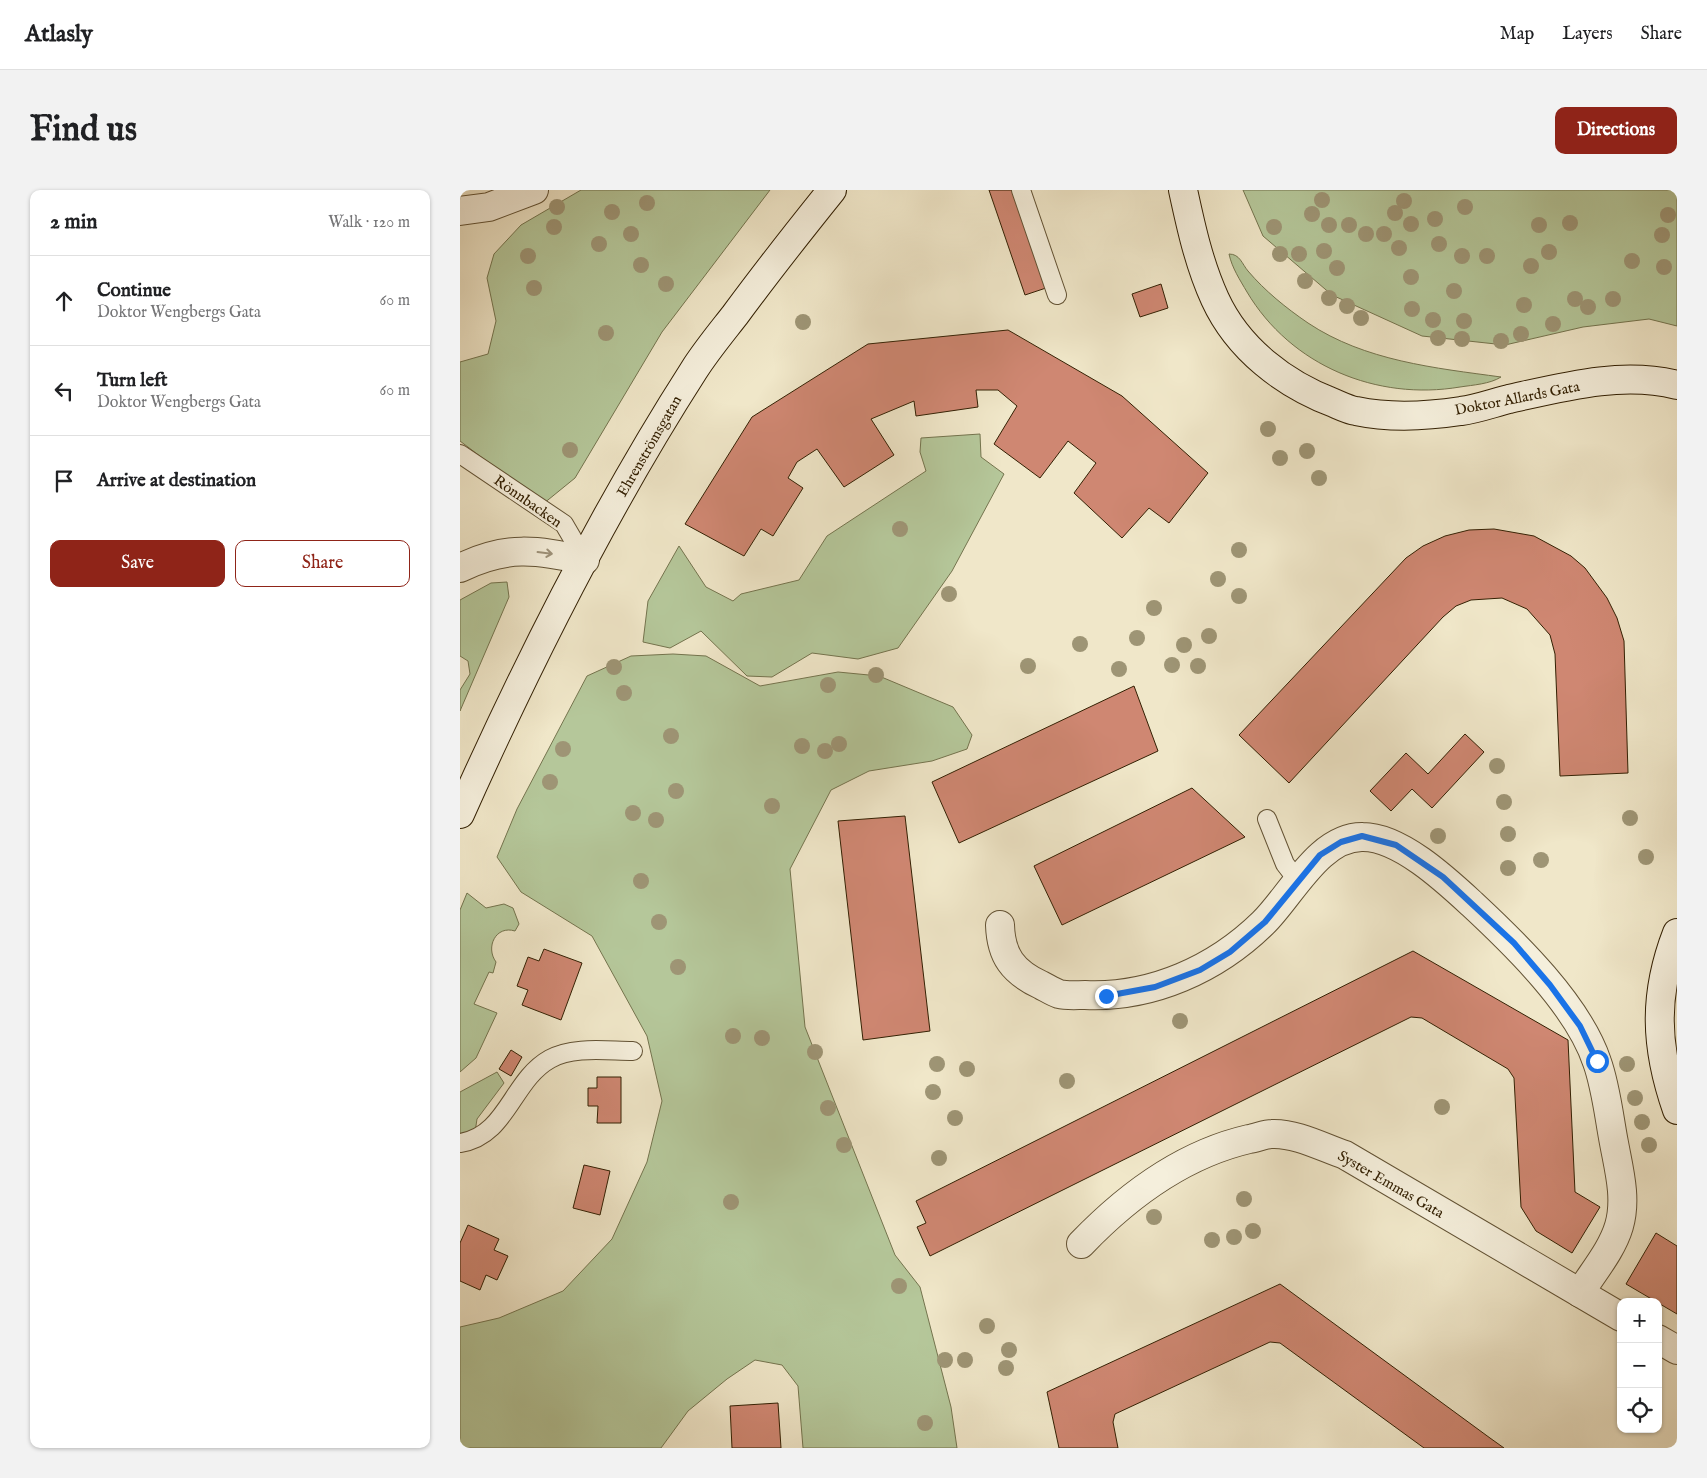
<!DOCTYPE html>
<html lang="en">
<head>
<meta charset="utf-8">
<style>
  body { margin:0; font-family:"IM FELL English",serif; background:#f2f2f2; color:#202124 }
  .controls { position:absolute; right:15px; bottom:15px; display:grid; overflow:hidden; border-radius:10px; box-shadow:0 1px 4px #0004 }
  .controls button { width:45px; height:45px; display:grid; place-items:center; padding:0; border:0; border-bottom:1px solid #e0e0e0; background:#fff; color:#202124; font:25px sans-serif }
  .stop { position:absolute; width:15px; height:15px; margin:-11px; border:4px solid #1a73e8; border-radius:50%; background:#fff }
  .stop.end { background:#1a73e8; border-color:#fff; box-shadow:0 1px 5px #0008 }
  .list { margin:0; padding:0; list-style:none }
  h2 { display:flex; justify-content:space-between; align-items:center; height:65px; margin:0; padding:0 20px; font-size:21px }
  h2 small { font-size:16px; font-weight:400; color:#757577 }
  .list li { display:grid; grid-template-columns:32px 1fr auto; gap:15px; align-items:center; box-sizing:border-box; height:90px; padding:0 20px; border-top:1px solid #e0e0e0 }
  .list b { display:block; font-size:19px; white-space:nowrap }
  .list p { margin:0; font-size:16px; white-space:nowrap; color:#757577 }
  .list em { font-size:16px; font-style:normal; color:#757577 }
  .actions { display:flex; gap:10px; padding:15px 20px }
  .actions a { flex:1; padding:11px 0; border:1px solid #8f2418; border-radius:10px; text-align:center; font-size:18px; color:#8f2418 }
  .actions .main { background:#8f2418; color:#fff }
  .icon { flex:none; width:28px; height:28px; fill:none; stroke:currentColor; stroke-width:2; stroke-linecap:round; stroke-linejoin:round }
  .map { position:relative; flex:none; width:1217px; height:1258px; overflow:hidden; border-radius:10px }
  header { display:flex; align-items:center; gap:30px; box-sizing:border-box; height:70px; padding:0 25px; background:#fff; border-bottom:1px solid #e0e0e0 }
  header strong { font-size:24px }
  nav { display:flex; gap:28px; margin-inline-start:auto; font-size:18px }
  .intro { display:flex; align-items:center; justify-content:space-between; box-sizing:border-box; height:120px; padding:0 30px }
  h1 { margin:0; font-size:35px }
  .button { padding:12px 22px; border-radius:10px; background:#8f2418; color:#fff; font-size:18px; font-weight:700 }
  main { display:flex; gap:30px; padding:0 30px }
  aside { flex:1; background:#fff; border-radius:10px; box-shadow:0 1px 4px #0004 }
  .map>svg:first-child { display:block }
  .green { fill:#b5c79a; stroke:#74744e }
  .building { fill:#cf8772; stroke:#332003 }
  .lines { fill:none; stroke-linecap:round; stroke-linejoin:round }
  .lane-casing { stroke:#625234; stroke-width:20 }
  .street-casing { stroke:#625234; stroke-width:30 }
  .secondary-casing { stroke:#332003; stroke-width:30 }
  .lane { stroke:#f5efdc; stroke-width:18 }
  .street { stroke:#f5efdc; stroke-width:28 }
  .secondary { stroke:#f5efdc; stroke-width:28 }
  .tree { fill:#9e9575 }
  .oneway { stroke:#9e927a }
  .route { stroke:#1a73e8; stroke-width:6 }
  .labels { text-anchor:middle; stroke-width:5; stroke-linejoin:round; paint-order:stroke }
  .street-label { font-size:15px; fill:#332003; stroke:#f5efdc }
</style>
</head>
<body>
<header>
<strong>Atlasly</strong>
<nav><a>Map</a><a>Layers</a><a>Share</a></nav>
</header>
<div class="intro"><h1>Find us</h1><a class="button">Directions</a></div>
<main>
<aside>
<h2>2 min<small>Walk · 120 m</small></h2>
<ul class="list">
<li><svg class="icon" aria-label="ahead" viewBox="0 0 24 24"><path d="M12 20V5M6 11l6-6 6 6"/></svg><div><b>Continue</b><p>Doktor Wengbergs Gata</p></div><em>60 m</em></li>
<li><svg class="icon" aria-label="left" viewBox="0 0 24 24"><path d="M17 20v-9H6M10 6l-5 5 5 5"/></svg><div><b>Turn left</b><p>Doktor Wengbergs Gata</p></div><em>60 m</em></li>
<li><svg class="icon" aria-label="arrive" viewBox="0 0 24 24"><path d="M6 21V4h12l-3 4 3 4H6"/></svg><div><b>Arrive at destination</b></div></li>
</ul>
<div class="actions"><a class="main">Save</a><a>Share</a></div>
</aside>
<div class="map">
<svg width="1217" height="1258" viewBox="0 0 1217 1258">
  <rect width="100%" height="100%" fill="#f0e7c9"/>
  <filter id="stains"><feTurbulence type="fractalNoise" baseFrequency=".004" numOctaves="4"/><feColorMatrix values="0 0 0 0 .2 0 0 0 0 .09 0 0 0 0 .02 0 0 0 .5 -.17"/></filter>
  <radialGradient id="worn" r=".72"><stop offset=".6" stop-color="#630" stop-opacity="0"/><stop offset="1" stop-color="#630" stop-opacity=".3"/></radialGradient>
  <!-- green -->
  <g class="green">
    <path d="M121,0H310L202,142L115,288L83,314L0,251V172L28,164L36,131L27,88L34,64L61,35Z"/>
    <path d="M783,0H1217V136L1189,129L1123,137L1045,155L962,146L872,105L803,46Z"/>
    <path d="M769,64C780,64 782,74 788,81C805,101 826,118 848,133C905,171 975,178 1041,187C1030,194 1013,195 1000,197C917,211 831,176 787,102C780,90 772,78 769,64Z"/>
    <path d="M520,244L521,267L544,284L492,381L438,458L398,469L352,463L312,487L287,486L241,441L210,458L183,452L188,411L219,356L246,397L273,411L281,404L339,390L367,346L466,281L460,262L461,248Z"/>
    <path d="M47,392L49,407L0,521V500L10,484L8,471L0,466V410L31,393Z"/>
    <path d="M213,464L246,466L300,496L378,482L419,486L493,517L512,545L507,559L472,571L409,581L371,600L330,679L345,837L435,1065L460,1097L491,1217L497,1258H343L338,1196L322,1175L295,1170L267,1189L228,1221L201,1258H0V1137L39,1128L103,1101L152,1049L187,972L202,911L187,846L132,746L61,702L37,667L57,619L127,486L171,466Z"/>
    <path d="M7,703L26,718L44,714L53,718L59,734L55,741C36,735 25,757 36,772L33,783L29,782L14,814L37,823L16,868L0,882V720Z"/>
    <path d="M37,882L44,893L17,929L15,942L0,946V902Z"/>
  </g>
  <!-- building -->
  <g class="building">
    <path d="M529,0H552L586,98L565,105Z"/>
    <path d="M701,94L708,118L680,127L672,104Z"/>
    <path d="M548,140L662,206L748,283L709,333L689,318L662,348L614,303L636,273L608,251L580,288L534,254L557,216L538,200H516L518,217L456,226L454,211L411,229L434,265L384,297L357,259L337,272L328,288L343,298L313,346L301,339L284,366L225,334L292,227L408,154Z"/>
    <path d="M1034,339L1074,346L1111,366L1125,378L1147,408L1157,428L1164,451L1168,583L1100,586L1095,464L1090,445L1067,419L1042,408L1011,410L996,416L983,427L829,593L779,545L946,368L963,356L985,346L1009,340Z"/>
    <path d="M674,496L698,561L499,653L472,592Z"/>
    <path d="M1005,544L1024,562L972,618L952,599L931,621L910,601L946,563L968,584Z"/>
    <path d="M732,598L785,647L602,735L574,676Z"/>
    <path d="M445,626L470,841L403,850L378,631Z"/>
    <path d="M84,759L122,773L101,830L62,815L68,800L57,796L68,767L79,771Z"/>
    <path d="M953,761L1108,850L1115,1002L1140,1017L1112,1063L1076,1041L1061,1017L1054,888L1048,879L962,828L951,827L470,1066L457,1037L466,1033L456,1011Z"/>
    <path d="M51,860L62,867L51,886L39,879Z"/>
    <path d="M137,887H161V933H137L138,916H128V898H137Z"/>
    <path d="M124,975L150,981L140,1025L113,1018Z"/>
    <path d="M8,1035L39,1049L34,1060L48,1066L37,1090L26,1085L20,1100L0,1091V1053Z"/>
    <path d="M1196,1043L1217,1056V1124L1166,1094Z"/>
    <path d="M820,1094L1030,1248L1044,1258H964L820,1153L810,1152L655,1224L653,1232L658,1258H599L587,1202Z"/>
    <path d="M318,1213L321,1258H272L270,1216Z"/>
  </g>
  <g class="lines">
    <defs>
      <g id="lane">
        <path d="M561,0L597,105"/>
        <path d="M0,264L104,334L125,370"/>
        <path d="M807,629L825,674L838,691"/>
        <path d="M0,953C47,946 52,890 90,869C113,856 147,861 173,861"/>
      </g>
      <g id="street">
        <path d="M0,21L29,17L74,0"/>
        <path d="M0,378C47,355 75,360 125,370"/>
        <path d="M540,735C541,766 553,782 581,795C587,798 593,802 599,804C607,806 617,805 625,805C692,808 756,779 803,733C831,706 859,646 903,647C940,647 986,690 1012,714C1055,754 1118,815 1137,872C1146,897 1149,927 1154,953C1159,980 1167,1009 1159,1036C1152,1060 1133,1082 1120,1103"/>
        <path d="M621,1054C667,1006 724,964 789,949C796,948 805,944 812,944C836,943 862,957 885,965L1161,1127"/>
        <path d="M1198,1149L1217,1160"/>
      </g>
      <g id="secondary">
        <path d="M723,0C731,37 739,74 755,109C778,159 824,194 874,213C881,216 889,220 896,221C929,228 968,226 1001,221C1017,219 1033,213 1049,209C1103,197 1162,181 1217,195"/>
        <path d="M0,624C68,472 144,320 234,180C246,161 261,143 275,125C306,83 339,41 372,0"/>
        <path d="M1217,743C1193,805 1195,857 1217,920"/>
      </g>
    </defs>
    <!-- lane casing -->
    <use href="#lane" class="lane-casing"/>
    <!-- street casing -->
    <use href="#street" class="street-casing"/>
    <!-- secondary casing -->
    <use href="#secondary" class="secondary-casing"/>
    <!-- lane -->
    <use href="#lane" class="lane"/>
    <!-- street -->
    <use href="#street" class="street"/>
    <!-- secondary -->
    <use href="#secondary" class="secondary"/>
  </g>
  <!-- trees -->
  <g class="tree">
    <circle cx="862" cy="10" r="8"/>
    <circle cx="944" cy="11" r="8"/>
    <circle cx="187" cy="13" r="8"/>
    <circle cx="97" cy="17" r="8"/>
    <circle cx="1005" cy="17" r="8"/>
    <circle cx="152" cy="22" r="8"/>
    <circle cx="935" cy="23" r="8"/>
    <circle cx="852" cy="24" r="8"/>
    <circle cx="1208" cy="25" r="8"/>
    <circle cx="975" cy="29" r="8"/>
    <circle cx="1110" cy="33" r="8"/>
    <circle cx="951" cy="34" r="8"/>
    <circle cx="869" cy="35" r="8"/>
    <circle cx="889" cy="35" r="8"/>
    <circle cx="1079" cy="35" r="8"/>
    <circle cx="94" cy="37" r="8"/>
    <circle cx="814" cy="37" r="8"/>
    <circle cx="171" cy="44" r="8"/>
    <circle cx="906" cy="44" r="8"/>
    <circle cx="924" cy="44" r="8"/>
    <circle cx="1202" cy="45" r="8"/>
    <circle cx="139" cy="54" r="8"/>
    <circle cx="979" cy="54" r="8"/>
    <circle cx="939" cy="58" r="8"/>
    <circle cx="864" cy="61" r="8"/>
    <circle cx="1089" cy="62" r="8"/>
    <circle cx="820" cy="64" r="8"/>
    <circle cx="839" cy="64" r="8"/>
    <circle cx="68" cy="66" r="8"/>
    <circle cx="1002" cy="66" r="8"/>
    <circle cx="1027" cy="66" r="8"/>
    <circle cx="1172" cy="71" r="8"/>
    <circle cx="181" cy="75" r="8"/>
    <circle cx="1071" cy="76" r="8"/>
    <circle cx="1204" cy="77" r="8"/>
    <circle cx="877" cy="78" r="8"/>
    <circle cx="951" cy="87" r="8"/>
    <circle cx="845" cy="91" r="8"/>
    <circle cx="206" cy="94" r="8"/>
    <circle cx="74" cy="98" r="8"/>
    <circle cx="994" cy="101" r="8"/>
    <circle cx="869" cy="108" r="8"/>
    <circle cx="1115" cy="109" r="8"/>
    <circle cx="1153" cy="109" r="8"/>
    <circle cx="1064" cy="115" r="8"/>
    <circle cx="887" cy="116" r="8"/>
    <circle cx="1128" cy="117" r="8"/>
    <circle cx="952" cy="119" r="8"/>
    <circle cx="901" cy="128" r="8"/>
    <circle cx="973" cy="130" r="8"/>
    <circle cx="1004" cy="131" r="8"/>
    <circle cx="343" cy="132" r="8"/>
    <circle cx="1093" cy="134" r="8"/>
    <circle cx="146" cy="143" r="8"/>
    <circle cx="1061" cy="144" r="8"/>
    <circle cx="978" cy="148" r="8"/>
    <circle cx="1002" cy="149" r="8"/>
    <circle cx="1041" cy="151" r="8"/>
    <circle cx="808" cy="239" r="8"/>
    <circle cx="110" cy="260" r="8"/>
    <circle cx="847" cy="261" r="8"/>
    <circle cx="820" cy="268" r="8"/>
    <circle cx="859" cy="288" r="8"/>
    <circle cx="440" cy="339" r="8"/>
    <circle cx="779" cy="360" r="8"/>
    <circle cx="758" cy="389" r="8"/>
    <circle cx="489" cy="404" r="8"/>
    <circle cx="779" cy="406" r="8"/>
    <circle cx="694" cy="418" r="8"/>
    <circle cx="749" cy="446" r="8"/>
    <circle cx="677" cy="448" r="8"/>
    <circle cx="620" cy="454" r="8"/>
    <circle cx="724" cy="455" r="8"/>
    <circle cx="712" cy="475" r="8"/>
    <circle cx="568" cy="476" r="8"/>
    <circle cx="738" cy="476" r="8"/>
    <circle cx="154" cy="477" r="8"/>
    <circle cx="659" cy="479" r="8"/>
    <circle cx="416" cy="485" r="8"/>
    <circle cx="368" cy="495" r="8"/>
    <circle cx="164" cy="503" r="8"/>
    <circle cx="211" cy="546" r="8"/>
    <circle cx="379" cy="554" r="8"/>
    <circle cx="342" cy="556" r="8"/>
    <circle cx="103" cy="559" r="8"/>
    <circle cx="365" cy="561" r="8"/>
    <circle cx="1037" cy="576" r="8"/>
    <circle cx="90" cy="592" r="8"/>
    <circle cx="216" cy="601" r="8"/>
    <circle cx="1044" cy="612" r="8"/>
    <circle cx="312" cy="616" r="8"/>
    <circle cx="173" cy="623" r="8"/>
    <circle cx="1170" cy="628" r="8"/>
    <circle cx="196" cy="630" r="8"/>
    <circle cx="1048" cy="644" r="8"/>
    <circle cx="978" cy="646" r="8"/>
    <circle cx="1186" cy="667" r="8"/>
    <circle cx="1081" cy="670" r="8"/>
    <circle cx="1048" cy="678" r="8"/>
    <circle cx="181" cy="691" r="8"/>
    <circle cx="199" cy="732" r="8"/>
    <circle cx="218" cy="777" r="8"/>
    <circle cx="720" cy="831" r="8"/>
    <circle cx="273" cy="846" r="8"/>
    <circle cx="302" cy="848" r="8"/>
    <circle cx="355" cy="862" r="8"/>
    <circle cx="477" cy="874" r="8"/>
    <circle cx="1167" cy="874" r="8"/>
    <circle cx="507" cy="879" r="8"/>
    <circle cx="607" cy="891" r="8"/>
    <circle cx="473" cy="902" r="8"/>
    <circle cx="1175" cy="908" r="8"/>
    <circle cx="982" cy="917" r="8"/>
    <circle cx="368" cy="918" r="8"/>
    <circle cx="495" cy="928" r="8"/>
    <circle cx="1182" cy="932" r="8"/>
    <circle cx="384" cy="955" r="8"/>
    <circle cx="1189" cy="955" r="8"/>
    <circle cx="479" cy="968" r="8"/>
    <circle cx="784" cy="1009" r="8"/>
    <circle cx="271" cy="1012" r="8"/>
    <circle cx="694" cy="1027" r="8"/>
    <circle cx="793" cy="1041" r="8"/>
    <circle cx="774" cy="1047" r="8"/>
    <circle cx="752" cy="1050" r="8"/>
    <circle cx="439" cy="1096" r="8"/>
    <circle cx="527" cy="1136" r="8"/>
    <circle cx="549" cy="1160" r="8"/>
    <circle cx="485" cy="1170" r="8"/>
    <circle cx="505" cy="1170" r="8"/>
    <circle cx="546" cy="1178" r="8"/>
    <circle cx="465" cy="1233" r="8"/>
  </g>
  <!-- one-way arrows -->
  <defs><path id="oneway-shaft" d="M-6 0H5M1.5-3L5.5 0L1.5 3" fill="none" stroke-width="1.6" stroke-linecap="round" stroke-linejoin="round" transform="scale(1.25)"/></defs>
  <use class="oneway" href="#oneway-shaft" transform="translate(85 363) rotate(7)"/>
  <g class="lines">
    <!-- route -->
    <path class="route" d="M646,806L695,797L740,780L770,762L805,732L860,665L881,652L902,646L936,655L983,687L1054,753L1090,795L1120,836L1137,871"/>
  </g>
  <g class="labels">
    <!-- street labels -->
    <g class="street-label">
      <text transform="translate(1057 208) rotate(-11)" y="5">Doktor Allards Gata</text>
      <text transform="translate(189 256) rotate(-60)" y="5">Ehrenströmsgatan</text>
      <text transform="translate(68 311) rotate(35)" y="5">Rönnbacken</text>
      <text transform="translate(931 994) rotate(30)" y="5">Syster Emmas Gata</text>
    </g>
  </g>
  <rect width="100%" height="100%" filter="url(#stains)"/>
  <rect width="100%" height="100%" fill="url(#worn)"/>
</svg>
<div class="controls">
<button>+</button>
<button>−</button>
<button><svg class="icon" aria-label="locate" viewBox="0 0 24 24"><circle cx="12" cy="12" r="6"/><path d="M12 2v4M12 18v4M2 12h4M18 12h4"/></svg></button>
</div>
<div class="stop" style="left:1137px;top:871px"></div>
<div class="stop end" style="left:646px;top:806px"></div>
</div>
</main>
</body>
</html>
